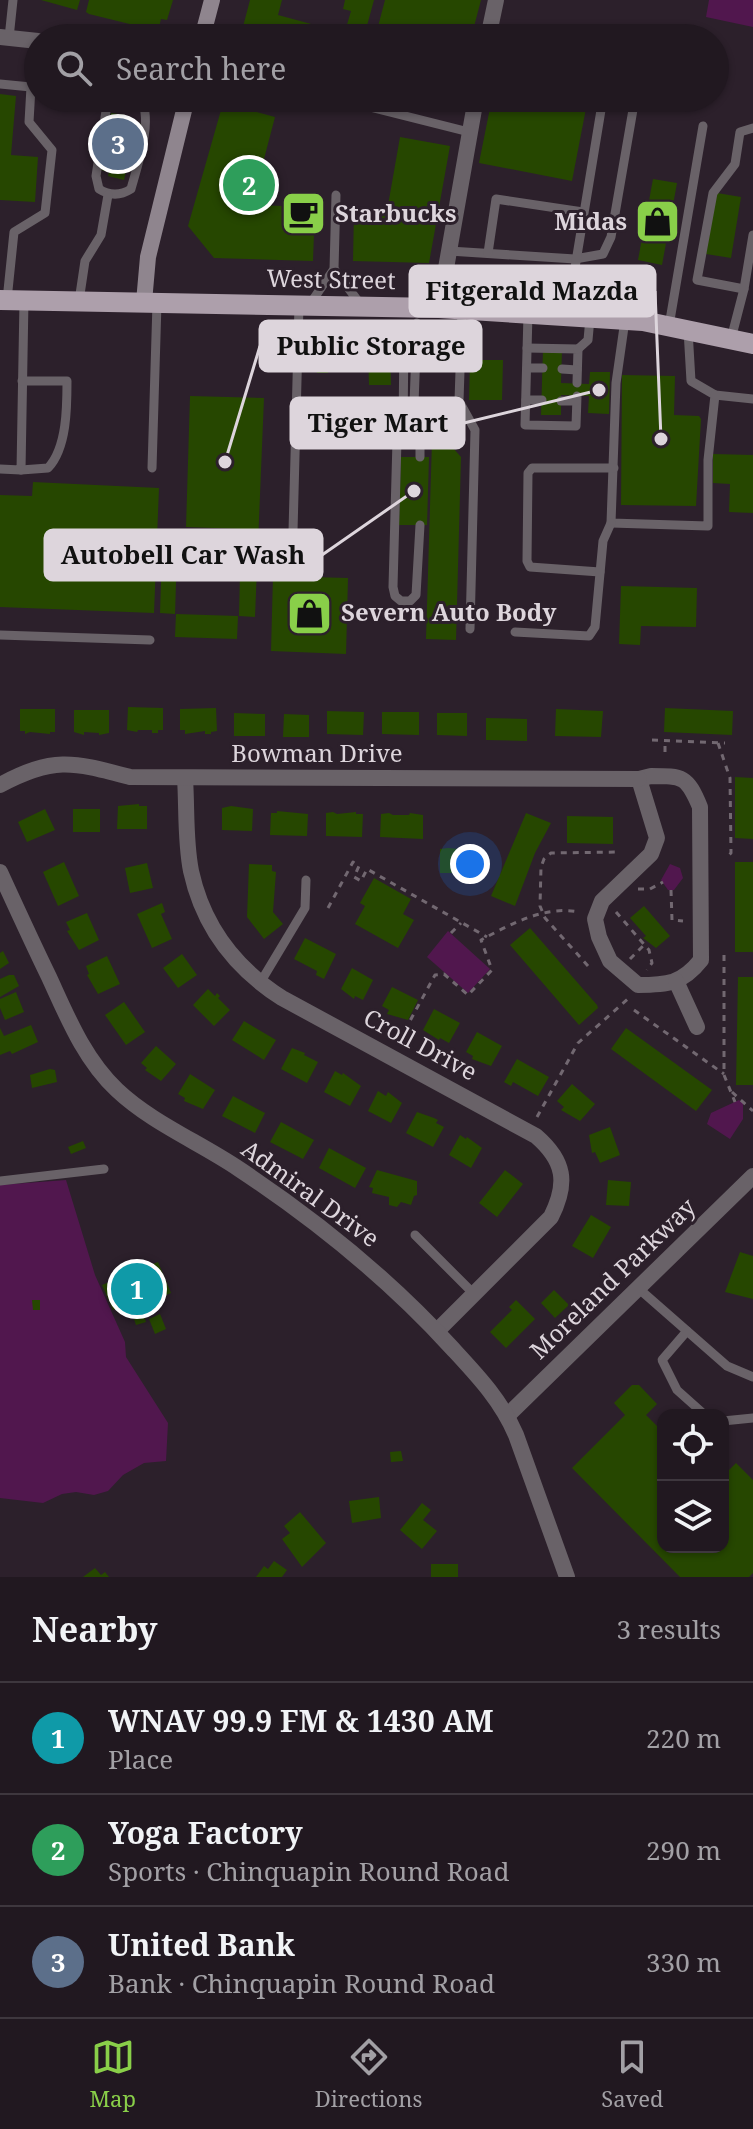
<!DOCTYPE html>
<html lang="en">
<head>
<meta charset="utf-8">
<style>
  body { margin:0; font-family:"Noto Serif",serif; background:#292129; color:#f1f3f6 }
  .controls { position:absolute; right:24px; bottom:24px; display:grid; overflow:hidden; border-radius:16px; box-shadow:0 2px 6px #0004 }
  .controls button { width:72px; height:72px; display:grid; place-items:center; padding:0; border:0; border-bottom:2px solid #3e373e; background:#211820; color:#f1f3f6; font:40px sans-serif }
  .you { position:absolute; left:470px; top:864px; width:28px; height:28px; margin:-20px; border:6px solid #fff; border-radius:50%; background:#1a73e8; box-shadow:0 0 0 12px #1a73e833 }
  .badge { display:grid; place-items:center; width:52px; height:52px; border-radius:50%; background:#89cf49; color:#fff; font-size:26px; font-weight:700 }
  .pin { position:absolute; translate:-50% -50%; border:4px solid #fff; box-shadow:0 2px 8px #0006 }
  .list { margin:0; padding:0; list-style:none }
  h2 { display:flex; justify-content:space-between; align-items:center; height:104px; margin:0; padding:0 32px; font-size:34px }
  h2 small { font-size:26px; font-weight:400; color:#a2a0a5 }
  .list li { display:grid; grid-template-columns:52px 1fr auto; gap:24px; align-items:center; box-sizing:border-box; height:112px; padding:0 32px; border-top:2px solid #3e373e }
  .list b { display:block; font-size:30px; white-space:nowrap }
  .list p { margin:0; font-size:26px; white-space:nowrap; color:#a2a0a5 }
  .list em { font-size:26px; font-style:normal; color:#a2a0a5 }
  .icon { flex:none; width:44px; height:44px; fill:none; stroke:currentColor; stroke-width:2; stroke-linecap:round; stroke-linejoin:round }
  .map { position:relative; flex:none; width:753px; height:1577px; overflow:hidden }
  .search { position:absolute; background:#211820; box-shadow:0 2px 6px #0004; left:24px; right:24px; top:24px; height:88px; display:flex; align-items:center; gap:20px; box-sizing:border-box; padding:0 28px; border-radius:44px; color:#a2a0a5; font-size:30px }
  .sheet { height:440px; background:#211820 }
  nav { display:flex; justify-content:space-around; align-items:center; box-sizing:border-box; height:112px; border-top:2px solid #3e373e; background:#211820; font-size:22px; color:#a2a0a5 }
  nav a { display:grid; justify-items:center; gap:4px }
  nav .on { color:#89cf49 }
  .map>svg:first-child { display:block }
  .green { fill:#51174e }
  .building { fill:#264700 }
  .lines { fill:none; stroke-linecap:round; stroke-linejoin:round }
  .path { stroke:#726871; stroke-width:3; stroke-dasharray:6 6; stroke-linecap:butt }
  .service { stroke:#696268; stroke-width:9 }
  .minor { stroke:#696268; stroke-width:16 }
  .tertiary { stroke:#696268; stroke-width:16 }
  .secondary { stroke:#8f858e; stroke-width:16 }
  .primary { stroke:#ad9fab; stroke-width:20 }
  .labels { text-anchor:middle; stroke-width:6; stroke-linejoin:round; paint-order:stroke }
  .poi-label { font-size:24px; font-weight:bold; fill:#ddd5dc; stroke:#2c202b; text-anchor:start }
  .street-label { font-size:24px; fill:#ddd5dc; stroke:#2c202b }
  .leader { fill:none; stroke:#ddd5dc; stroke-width:3 }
  .callout-dot { fill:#ddd5dc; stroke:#2c202b; stroke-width:3 }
  .callout { fill:#ddd5dc; stroke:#ddd5dc; stroke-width:3 }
  .callout-label { font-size:26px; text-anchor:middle; font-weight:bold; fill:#111 }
</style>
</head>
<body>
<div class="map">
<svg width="753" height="1577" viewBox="0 0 753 1577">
  <rect width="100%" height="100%" fill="#2c202b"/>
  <!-- green -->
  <g class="green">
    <path d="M709,0H753V27L706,17Z"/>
    <path d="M670,864L680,868L683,878L674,890H668L661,880Z"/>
    <path d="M448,931L490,969L468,993L427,957Z"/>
    <path d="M739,1100L743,1103V1119L730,1139L707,1124L711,1113Z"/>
    <path d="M66,1180L95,1275L125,1342L126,1357L168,1423L166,1461L144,1463L123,1475L108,1491L94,1495L76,1492L62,1494L43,1503L0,1498V1185Z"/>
  </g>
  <!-- building -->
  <g class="building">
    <path d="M41,0H80L77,10Z"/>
    <path d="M89,0H173L167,20L161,19L158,31L89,14L86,12Z"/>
    <path d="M250,0H282L278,15L363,38H240Z"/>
    <path d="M345,0H374L365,33L346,28L351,11L343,9Z"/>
    <path d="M385,0H481L471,38H375Z"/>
    <path d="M505,32L527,37V38H503Z"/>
    <path d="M0,94L16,96L11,155L38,157L35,202L0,200Z"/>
    <path d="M412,98H457L454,110Z"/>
    <path d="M492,98H588L572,181L479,163Z"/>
    <path d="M223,103L275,117L252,205L315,207L313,261L214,258L188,226Z"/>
    <path d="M111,113L125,115L124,120L141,124L138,134L135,133L124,180L108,176L109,172L101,170Z"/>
    <path d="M400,137L450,146L429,263L353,261L354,210L387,211Z"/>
    <path d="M653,179L677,183L662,265L638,260Z"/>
    <path d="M717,193L741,197L731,258L706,254Z"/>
    <path d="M318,344L329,345L328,373H317Z"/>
    <path d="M390,348L391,385H369L368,349Z"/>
    <path d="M543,349L562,350L561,383L589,384L590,372H610L609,414L588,413L589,396L561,395V415H541Z"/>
    <path d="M470,360H503L502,400H469Z"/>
    <path d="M622,375L675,376L674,415L699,416L701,419L696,506L621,505Z"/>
    <path d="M190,396L264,398L255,617L239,616L241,529L186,527Z"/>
    <path d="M432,441H447L461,457L456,640L426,639Z"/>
    <path d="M713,454L753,455V513L729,512L730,484L713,483Z"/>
    <path d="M401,457H429L427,525H399Z"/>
    <path d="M33,482L159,488L154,613L0,607V495L32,496Z"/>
    <path d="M162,550L177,551L175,614L160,613Z"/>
    <path d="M273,576L348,578L346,654L271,651Z"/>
    <path d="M621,586L697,588L696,627L641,626L640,645L619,644Z"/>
    <path d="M176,614L238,616L237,639L175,637Z"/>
    <path d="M128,707L163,708V730H158V733H152V730H138L137,732L127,730Z"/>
    <path d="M216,708L217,731L211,732V734H205V731L185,734V730H180V709Z"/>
    <path d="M665,708L733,711L732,735L664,732Z"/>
    <path d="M20,709H55V732H50V734L30,732L25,734V731H20Z"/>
    <path d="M556,709L603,711L601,737L555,736Z"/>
    <path d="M74,710H109V733L99,735V733L84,732V735L74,732Z"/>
    <path d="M327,711L364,712L363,735L327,734Z"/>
    <path d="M382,712H419V735L382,734Z"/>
    <path d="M234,713L265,714V736H234Z"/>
    <path d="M437,713H467V736L437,735Z"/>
    <path d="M284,714L309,715V737H283Z"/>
    <path d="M486,718L527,719V741L486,740Z"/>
    <path d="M735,777L753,778V839L735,838Z"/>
    <path d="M139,804V806H147V829H117L118,806Z"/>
    <path d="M231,806L253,809L252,831L222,830V808Z"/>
    <path d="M45,809L55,830L27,842L18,822Z"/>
    <rect x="73" y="809" width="27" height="23"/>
    <path d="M277,811L308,814L307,836L270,835L271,813H277Z"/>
    <path d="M333,812L337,814L356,812V814H363L362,837L326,836V813Z"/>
    <path d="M389,813L393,815H409L410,813L423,815V839L380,837L381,814Z"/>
    <path d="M526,813L551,823L535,853L515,906L491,896Z"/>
    <path d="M567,816L613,817V844L567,843Z"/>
    <path d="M448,848L470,850V873H440V849Z"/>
    <path d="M64,862L79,896L58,906L43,872Z"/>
    <rect x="735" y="862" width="18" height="90"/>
    <path d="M147,863L153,888L130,893L125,868Z"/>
    <path d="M249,864L272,865V871L276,872L273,912L283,924L264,939L247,917Z"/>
    <path d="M374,878L411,899L403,914L414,920L398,948L355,924L365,906L360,903Z"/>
    <path d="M162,903L165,912L161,914L172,939L152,948L137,914Z"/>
    <path d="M644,906L670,936L656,948L643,938L646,936L630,918Z"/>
    <path d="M87,913L99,940L79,950L67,931L70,930L66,922Z"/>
    <path d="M530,928L597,1005L598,1008L579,1025L510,945Z"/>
    <path d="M305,938L336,954L324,979L316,975L317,971L294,959Z"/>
    <path d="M3,951L9,963L0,969V953Z"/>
    <path d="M182,954L197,975L178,988L163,968Z"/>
    <path d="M107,956L120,984L98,994L87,975L89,974L86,966Z"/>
    <path d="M352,968L373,980L363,1000L355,996L354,999L341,989Z"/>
    <path d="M9,975H14L19,986L0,997V979Z"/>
    <path d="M738,977H753V1085H736Z"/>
    <path d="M392,987L418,1000L408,1020L387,1014L389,1010L382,1006Z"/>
    <path d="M208,989L215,996L217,993L220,996L218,998L230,1010L214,1026L193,1005Z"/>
    <path d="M16,992L24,1012L5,1020L0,1008V999Z"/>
    <path d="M124,1002L145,1032L126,1045L105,1015Z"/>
    <path d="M434,1009L460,1023L449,1043L440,1038L439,1040L423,1030Z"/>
    <path d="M244,1021L276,1040L264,1060L232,1040Z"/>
    <path d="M31,1025L38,1042L12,1054L10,1051L0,1055V1028L4,1036Z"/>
    <path d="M626,1028L712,1090L696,1111L611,1049Z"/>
    <path d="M477,1032L502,1046L491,1066L472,1059L473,1056L466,1052Z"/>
    <path d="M156,1046L176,1064L161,1081L145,1070L147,1068L141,1063Z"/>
    <path d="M292,1048L305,1053L304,1055L318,1062L307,1083L281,1069Z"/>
    <path d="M517,1059L549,1077L538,1096L513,1082L511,1086L504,1082Z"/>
    <path d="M50,1069L55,1070L57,1082L32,1088L30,1075Z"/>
    <path d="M335,1071L342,1075L343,1073L361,1086L350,1106L324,1092Z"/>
    <path d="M190,1074L215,1090L203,1109L184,1101L185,1098L178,1094Z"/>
    <path d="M572,1084L595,1104L580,1121L561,1110L564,1107L557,1101Z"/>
    <path d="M378,1091L386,1096L388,1092L402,1103L391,1123L368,1111Z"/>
    <path d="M233,1096L265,1113L255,1133L222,1116Z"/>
    <path d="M417,1112L434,1118L438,1120L436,1123L444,1127L433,1147L406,1133Z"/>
    <path d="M281,1122L314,1140L303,1159L270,1142Z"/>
    <path d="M610,1127L620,1155L600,1163L595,1152L592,1153L589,1135Z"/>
    <path d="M460,1135L466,1139L467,1137L482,1148L471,1168L449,1155Z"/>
    <path d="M83,1141L86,1148L71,1154L68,1147Z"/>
    <path d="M329,1148L366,1168L355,1188L319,1168Z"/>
    <path d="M377,1170L417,1181V1195L414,1196L411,1205L401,1202L397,1207L389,1205V1197L372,1193L373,1188L369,1187Z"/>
    <path d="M505,1170L523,1184L497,1217L479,1203Z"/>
    <path d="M608,1180L631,1182L629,1206L606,1205Z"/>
    <path d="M591,1215L611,1227L593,1258L572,1246Z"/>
    <path d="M740,1252L753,1256V1299L725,1292Z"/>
    <path d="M158,1262L171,1293L154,1300L157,1307L145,1312L140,1299L113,1310L102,1285Z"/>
    <path d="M554,1290L569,1305L555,1318L541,1303Z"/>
    <path d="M32,1300H40V1310H33Z"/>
    <path d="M516,1300L535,1319L506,1348L490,1332L512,1310L509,1307Z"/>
    <path d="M141,1307L142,1313L133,1316L131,1311Z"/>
    <path d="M160,1314L166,1329L155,1334L149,1319Z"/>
    <path d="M144,1316L146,1322L136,1325L134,1319Z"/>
    <path d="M632,1385H639L657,1404L646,1415L663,1432V1547H723V1476L736,1463L753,1480V1573L749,1577H680L572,1468L625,1415L614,1403Z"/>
    <path d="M401,1451L403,1461L391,1462L390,1452Z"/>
    <path d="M379,1497L381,1518L352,1523L349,1501Z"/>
    <path d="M422,1503L431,1510L423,1520L437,1531L422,1549L400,1530Z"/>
    <path d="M300,1512L326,1543L302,1567L282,1539L290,1533L284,1526Z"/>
    <path d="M274,1561L287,1570L282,1577H256L264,1566L268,1569Z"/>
    <rect x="431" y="1564" width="27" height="13"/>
    <path d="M95,1568L101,1575L105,1572L109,1577H83Z"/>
  </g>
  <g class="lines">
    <!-- path -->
    <g class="path">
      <path d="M652,740L725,743"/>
      <path d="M718,743L730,778L731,853L726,858"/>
      <path d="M665,752V741"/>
      <path d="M638,889H650L663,882"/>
      <path d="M671,890L672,920L683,921"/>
      <path d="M328,908L353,862L359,866L354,877L361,881L367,869L487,937"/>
      <path d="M616,912L649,950L652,963L647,970"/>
      <path d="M451,933L461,923"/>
      <path d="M724,955V1075L735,1102"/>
      <path d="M630,959L644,945"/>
      <path d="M588,966L545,918L540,906L541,867L544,859L551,853L618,852"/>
      <path d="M634,1010L724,1074"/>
      <path d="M399,1041L435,975L444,974L468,995L492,970L481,940C509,925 545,905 579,912"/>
      <path d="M732,1092L753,1111"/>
      <path d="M537,1117L578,1043L629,998"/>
    </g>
    <!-- service -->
    <g class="service">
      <path d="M9,38L13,0"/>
      <path d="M0,84L31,87"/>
      <path d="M108,98L96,176L99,189C110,196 120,196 131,189C137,167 155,115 139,98"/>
      <path d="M334,98L469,132"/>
      <path d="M449,251L575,259L603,254L611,237L635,98"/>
      <path d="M488,253L496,199L583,212"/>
      <path d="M334,269L361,305"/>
      <path d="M744,289L697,280L713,193L735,164L740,132L753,128"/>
      <path d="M7,300L14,232L45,213L52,150L29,122L31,87L38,81"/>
      <path d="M79,301L85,261L101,235L108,195"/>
      <path d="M310,304L334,269L336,195"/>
      <path d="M462,310L459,401L475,430L470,629"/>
      <path d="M528,314L525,425L576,426L577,396"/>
      <path d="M567,316L603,98"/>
      <path d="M625,320L616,383L611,523L708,526V460L715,395L691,381L688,330"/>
      <path d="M417,323L414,404L420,427V457"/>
      <path d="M416,326L404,339L403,426L397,440L393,587L395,596L401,601H410L416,595L420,525"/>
      <path d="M669,326L703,126"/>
      <path d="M731,339L744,289L753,235"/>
      <path d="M527,348L578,349L577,383"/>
      <path d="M578,349L588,340L590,318"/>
      <path d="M527,368H543"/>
      <path d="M562,369L577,370"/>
      <path d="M715,395L753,399"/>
      <path d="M526,400H542"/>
      <path d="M561,401H576"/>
      <path d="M152,468L157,303"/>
      <path d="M0,469L21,470L24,300"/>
      <path d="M21,470L48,468C67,448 67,407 67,381H22"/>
      <path d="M292,569L299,305"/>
      <path d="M600,572L530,567L527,561L528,473L532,468H614"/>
      <path d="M515,632L589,636L595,627L603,541L611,523"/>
      <path d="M0,635L150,640"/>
      <path d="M260,983L305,908L306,880"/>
      <path d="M0,1181L104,1169"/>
      <path d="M415,1235L473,1293"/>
      <path d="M638,1288L727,1366L753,1377"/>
      <path d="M687,1331L662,1360L677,1390L705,1415"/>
      <path d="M723,1421L753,1418"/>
    </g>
    <!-- minor -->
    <g class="minor">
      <path d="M0,37L38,41"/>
      <path d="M488,38L496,0"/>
      <path d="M439,308L476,98"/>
      <path d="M651,776C683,776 687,776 700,807L701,960C682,984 667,985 638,985L610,961L599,937L595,919L602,901L651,854L657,838L639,779Z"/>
      <path d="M185,778C187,808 185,841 191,871C203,926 235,968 282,998L536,1136C565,1161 568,1183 551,1217L437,1331"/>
      <path d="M0,785C54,756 73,762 130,777L639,779"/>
      <path d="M676,981L697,1027"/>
      <path d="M507,1416L753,1176"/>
    </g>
    <!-- tertiary -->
    <path class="tertiary" d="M0,872C16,907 32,942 49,977C67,1016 84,1059 117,1090C152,1123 199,1142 239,1169C316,1220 389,1279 452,1348C477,1375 501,1400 516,1435L567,1577"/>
    <!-- secondary -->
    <g class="secondary">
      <path d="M202,38L212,0"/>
      <path d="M144,302L148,257L187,98"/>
    </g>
    <!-- primary -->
    <path class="primary" d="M0,300L439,308L643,321L753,344"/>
  </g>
  <!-- icons -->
  <defs>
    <symbol id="cafe-square" viewBox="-11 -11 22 22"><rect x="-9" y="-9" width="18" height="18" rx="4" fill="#89cf49" stroke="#2c202b"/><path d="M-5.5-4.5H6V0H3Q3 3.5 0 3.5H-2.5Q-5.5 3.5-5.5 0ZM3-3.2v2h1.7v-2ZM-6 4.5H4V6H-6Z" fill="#111"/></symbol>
    <symbol id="shop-square" viewBox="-11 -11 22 22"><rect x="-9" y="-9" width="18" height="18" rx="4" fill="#89cf49" stroke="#2c202b"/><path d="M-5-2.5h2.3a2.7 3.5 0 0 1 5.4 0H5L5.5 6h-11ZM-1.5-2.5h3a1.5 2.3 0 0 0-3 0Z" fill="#111"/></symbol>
  </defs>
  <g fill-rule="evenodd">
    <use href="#cafe-square" x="278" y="188" width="51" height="51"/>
    <use href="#shop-square" x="632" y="196" width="51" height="51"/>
    <use href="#shop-square" x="284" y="588" width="51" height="51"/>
  </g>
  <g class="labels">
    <!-- poi labels -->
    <g class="poi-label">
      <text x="335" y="222">Starbucks</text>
      <text x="627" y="230" text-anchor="end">Midas</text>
      <text x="341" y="621">Severn Auto Body</text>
    </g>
    <!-- street labels -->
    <g class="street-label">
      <text transform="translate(331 280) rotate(1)" y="8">West Street</text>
      <text x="317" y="762">Bowman Drive</text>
      <text transform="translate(420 1045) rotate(28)" y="8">Croll Drive</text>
      <text transform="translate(310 1194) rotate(36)" y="8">Admiral Drive</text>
      <text transform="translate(613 1279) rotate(-44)" y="8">Moreland Parkway</text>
    </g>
  </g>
  <!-- callouts -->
  <path class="leader" d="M661 439L655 291M225 462L260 346M599 390L464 423M414 491L322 555"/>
  <g class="callout-dot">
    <circle cx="661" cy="439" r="8"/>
    <circle cx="225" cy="462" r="8"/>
    <circle cx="599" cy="390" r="8"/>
    <circle cx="414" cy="491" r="8"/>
  </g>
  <g class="callout">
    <rect x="410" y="266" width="245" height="50" rx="8"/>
    <rect x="260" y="321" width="221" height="50" rx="8"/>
    <rect x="291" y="398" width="173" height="50" rx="8"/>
    <rect x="45" y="530" width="277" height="50" rx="8"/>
  </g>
  <g class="callout-label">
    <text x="532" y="300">Fitgerald Mazda</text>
    <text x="371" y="355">Public Storage</text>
    <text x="378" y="432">Tiger Mart</text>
    <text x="183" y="564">Autobell Car Wash</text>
  </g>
</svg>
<div class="controls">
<button><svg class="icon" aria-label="locate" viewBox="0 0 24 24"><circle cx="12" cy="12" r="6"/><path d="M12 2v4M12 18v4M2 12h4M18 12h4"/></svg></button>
<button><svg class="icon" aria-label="layers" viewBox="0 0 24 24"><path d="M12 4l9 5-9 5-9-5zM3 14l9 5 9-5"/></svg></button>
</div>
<div class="you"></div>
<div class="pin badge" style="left:137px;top:1289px;background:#0f9aa8">1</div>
<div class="pin badge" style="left:249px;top:185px;background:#2e9e5b">2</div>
<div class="pin badge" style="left:118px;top:144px;background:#5c6f8a">3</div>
<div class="search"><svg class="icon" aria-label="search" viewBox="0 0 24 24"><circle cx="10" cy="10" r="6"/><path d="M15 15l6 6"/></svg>Search here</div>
</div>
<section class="sheet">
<h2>Nearby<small>3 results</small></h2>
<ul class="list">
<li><span class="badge" style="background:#0f9aa8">1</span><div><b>WNAV 99.9 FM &amp; 1430 AM</b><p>Place</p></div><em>220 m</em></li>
<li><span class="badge" style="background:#2e9e5b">2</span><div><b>Yoga Factory</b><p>Sports · Chinquapin Round Road</p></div><em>290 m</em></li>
<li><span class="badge" style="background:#5c6f8a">3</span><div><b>United Bank</b><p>Bank · Chinquapin Round Road</p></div><em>330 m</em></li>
</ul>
</section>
<nav>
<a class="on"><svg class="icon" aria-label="map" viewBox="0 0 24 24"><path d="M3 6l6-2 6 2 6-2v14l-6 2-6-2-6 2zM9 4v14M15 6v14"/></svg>Map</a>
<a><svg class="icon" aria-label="directions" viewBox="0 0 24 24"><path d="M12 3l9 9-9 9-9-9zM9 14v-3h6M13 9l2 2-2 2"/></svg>Directions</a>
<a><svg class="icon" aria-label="saved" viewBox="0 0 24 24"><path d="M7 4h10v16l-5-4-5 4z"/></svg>Saved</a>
</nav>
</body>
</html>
